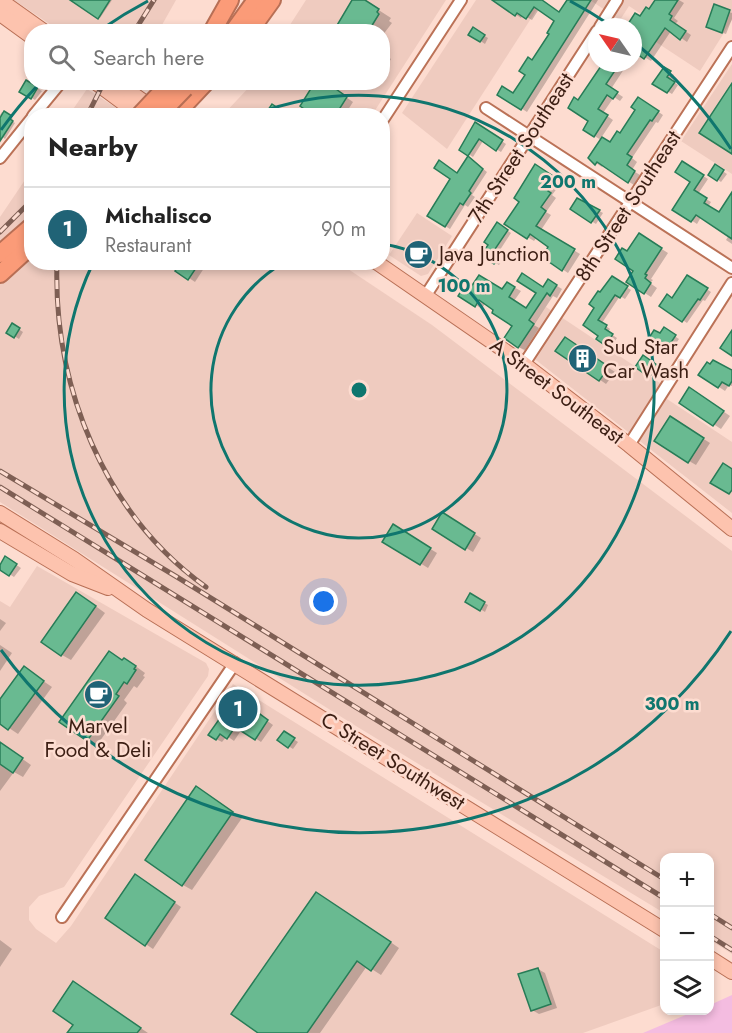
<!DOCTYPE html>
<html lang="en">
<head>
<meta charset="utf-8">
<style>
  body { margin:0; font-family:Jost,sans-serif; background:#f2f2f2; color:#222 }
  .controls { position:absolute; right:18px; bottom:18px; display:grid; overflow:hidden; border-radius:12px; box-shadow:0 3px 9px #0003 }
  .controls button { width:54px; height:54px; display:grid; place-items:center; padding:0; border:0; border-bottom:2px solid #e0e0e0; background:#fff; color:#222; font:30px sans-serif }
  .compass { position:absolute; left:588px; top:18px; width:54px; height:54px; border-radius:50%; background:#fff; box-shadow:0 3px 9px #0003; rotate:304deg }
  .you { position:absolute; left:324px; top:602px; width:21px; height:21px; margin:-15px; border:4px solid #fff; border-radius:50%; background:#1a73e8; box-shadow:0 0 0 9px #1a73e833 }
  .badge { display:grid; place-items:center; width:39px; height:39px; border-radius:50%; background:#206376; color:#fff; font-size:20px; font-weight:700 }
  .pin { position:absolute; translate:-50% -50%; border:3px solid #fff; box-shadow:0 2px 6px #0006 }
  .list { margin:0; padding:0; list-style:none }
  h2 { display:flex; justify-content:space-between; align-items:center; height:78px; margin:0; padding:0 24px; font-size:26px }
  h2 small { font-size:20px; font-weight:400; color:#767676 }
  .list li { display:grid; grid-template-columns:39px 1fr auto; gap:18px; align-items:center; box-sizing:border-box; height:84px; padding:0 24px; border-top:2px solid #e0e0e0 }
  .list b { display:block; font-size:22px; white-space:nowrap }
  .list p { margin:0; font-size:20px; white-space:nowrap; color:#767676 }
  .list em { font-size:20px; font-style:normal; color:#767676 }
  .icon { flex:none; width:33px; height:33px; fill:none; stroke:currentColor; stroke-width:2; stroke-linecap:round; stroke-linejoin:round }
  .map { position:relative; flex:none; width:732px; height:1033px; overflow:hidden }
  .search { position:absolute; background:#fff; box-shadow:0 3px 9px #0003; left:24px; top:24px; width:366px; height:66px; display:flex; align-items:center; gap:15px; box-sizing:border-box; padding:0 21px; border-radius:24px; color:#767676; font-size:22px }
  .panel { position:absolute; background:#fff; box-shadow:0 3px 9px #0003; left:24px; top:108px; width:366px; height:162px; border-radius:24px }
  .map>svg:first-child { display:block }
  .built { fill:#efcbbf }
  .green { fill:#f4bce0 }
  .shadow { fill:#0003 }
  .building { fill:#69ba91; stroke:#277c57; stroke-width:1.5 }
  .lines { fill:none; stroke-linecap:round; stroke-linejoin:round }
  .minor-casing { stroke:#bb7257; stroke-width:14 }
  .major-casing { stroke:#b86f55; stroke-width:16 }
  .highway-casing { stroke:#b86f55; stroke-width:20 }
  .minor { stroke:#fff; stroke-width:10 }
  .major { stroke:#fdc3ae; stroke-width:14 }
  .highway { stroke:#fb9b78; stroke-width:16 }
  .rail-casing { stroke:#7e5f54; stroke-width:5 }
  .rail { stroke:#fddcd0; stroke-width:3; stroke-dasharray:9; stroke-linecap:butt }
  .highway-bridge-casing { stroke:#b86f55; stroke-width:20; stroke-linecap:butt }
  .highway-bridge { stroke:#fb9b78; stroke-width:16 }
  .ring { fill:none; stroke:#0f766e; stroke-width:3 }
  .labels { text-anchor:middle; stroke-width:5; stroke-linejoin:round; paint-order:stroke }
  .street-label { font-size:21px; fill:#3c1e13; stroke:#fddcd0 }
  .poi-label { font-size:21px; fill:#3c1e13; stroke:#fddcd0; text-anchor:start }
  .centre { fill:#0f766e; stroke:#fddcd0; stroke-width:3 }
  .ring-label { font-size:18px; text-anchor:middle; font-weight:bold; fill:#0f766e; stroke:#fddcd0; stroke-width:5; stroke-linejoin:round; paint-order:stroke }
</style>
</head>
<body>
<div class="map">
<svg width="732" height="1033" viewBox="0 0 732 1033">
  <rect width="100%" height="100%" fill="#fddcd0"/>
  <!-- built -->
  <g class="built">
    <path d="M14,0H176L158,32L60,31Z"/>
    <path d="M306,0H446L372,115L222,116L253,83L382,82V32L286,31Z"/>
    <path d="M476,0H543L447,149L402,113Z"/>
    <path d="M590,0H732V20L700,71L656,42L664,29L629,6L620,20Z"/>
    <path d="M732,64V174L681,141Z"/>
    <path d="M87,89L112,105L126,115H69Z"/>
    <path d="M31,171L32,262L339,263L432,325L732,551V954L710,940V858H664V913L351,723L0,502V217Z"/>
    <path d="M417,213L452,236L428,274L421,276L389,255Z"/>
    <path d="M546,307L672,391L667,399L732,442V513L518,346Z"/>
    <path d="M37,566L206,663L209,669L208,676L64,887L39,896L29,907V920L36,929L56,943L71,926L233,684L664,952V1004L583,1033H0V601L10,607Z"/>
  </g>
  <!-- green -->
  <path class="green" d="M732,995V1033H643L695,1011L710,1010V1005Z"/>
  <!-- shadow -->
  <g class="shadow">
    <path d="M73,0H112L100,18Z"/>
    <path d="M354,0H363L391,18L389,21L392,23L382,36V32H334Z"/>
    <path d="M494,0H541L560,14L568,0H598L527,112L499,94L514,95L552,34L556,21L539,9L532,20L523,15L521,18Z"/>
    <path d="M657,0H679L684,3L674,18L678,21L675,24L691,35L687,42L671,31L651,61L636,52L633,56V27H628L650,11Z"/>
    <path d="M715,6L732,13V19L726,34L712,29Z"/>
    <path d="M473,29L488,38L485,44L470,34Z"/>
    <path d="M382,53L391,59L386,68L382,66Z"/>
    <path d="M604,63H628L611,89L623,97L620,101L614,97L603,113L613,120L601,138L611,144L620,135L644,102L663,115L658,123L656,122L632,158L637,162L632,170L640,175L634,185L603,165L602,167L596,163L590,158L601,140L585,130L590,121L579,101Z"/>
    <path d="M664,69L674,75L671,80L678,85L672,94L654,83Z"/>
    <path d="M27,82L42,91L35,100L21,91Z"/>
    <path d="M324,82L353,102L344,116H317Z"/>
    <path d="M2,112L13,119L12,121L15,123L5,139L0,135V115Z"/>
    <path d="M476,124L506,144L501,152L483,141L473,157L461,149Z"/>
    <path d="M472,160L487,172L472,195L475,197L468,207L465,205L450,229L429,216L452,179Z"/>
    <path d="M683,163L708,179L698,194L711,202L708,207L720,214H732V244L726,240L729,235L701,217L697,224L674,209L692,182Z"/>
    <path d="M536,166L561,183L552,195L556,198L546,212L551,215L541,230L580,254L568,273L544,257L551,246L537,237L534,241L506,224L521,202Z"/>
    <path d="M715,166L727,174L721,182L710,174Z"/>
    <path d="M587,204L603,213L596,224L572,209Z"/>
    <path d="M497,224L511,233L498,253L504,257L499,265L483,255L490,244Z"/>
    <path d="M646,239L668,253L651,279L653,280L650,283L657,288L651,297L628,282L635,271L627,253Z"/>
    <path d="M183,262H208L195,282L189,278Z"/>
    <path d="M688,277L711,292L705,301L703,300L687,323L661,305L673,299Z"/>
    <path d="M612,278L631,290L625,299L620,296L602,323L610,329L608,332L617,338L611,347L598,339L601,335L585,325Z"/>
    <path d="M549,281L562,289L557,298L553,296L534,325L539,328L525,350L518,347L514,326L495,310L485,303L482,309L460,295L472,289L503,291L508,284L521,291L514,301L526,309Z"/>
    <path d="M12,325L23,332L19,339L8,332Z"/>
    <path d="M664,329L679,339L669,354L649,341L660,335Z"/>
    <path d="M572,343L615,372L606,384L557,350Z"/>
    <path d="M650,361L663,370L657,379L637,367Z"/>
    <path d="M732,371V386L729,385L725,391L701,375Z"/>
    <path d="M697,393L730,416L721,429L681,403Z"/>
    <path d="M677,422L710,443L696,465L689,461Z"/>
    <path d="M443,514L481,538L473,552L434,529Z"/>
    <path d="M393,526L437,553L428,568L384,541Z"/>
    <path d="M6,558L21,568L14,577L0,568Z"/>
    <path d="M470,595L488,605L485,612L467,601Z"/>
    <path d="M86,599L105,613L71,660L62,655Z"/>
    <path d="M0,619L6,623L0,631Z"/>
    <path d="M0,645L12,653L0,671Z"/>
    <path d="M123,662L134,665L145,673L143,676L145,677L137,688L134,686L124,700L127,703L97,745L88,740Z"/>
    <path d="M33,674L52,687L18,734L0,722V701Z"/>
    <path d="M244,704L273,725L261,742L242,729L234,741L227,736L222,742L216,739L228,715Z"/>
    <path d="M284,733L298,742L293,749L279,740Z"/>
    <path d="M0,743L31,765L23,777L14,772L0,791Z"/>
    <path d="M206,793L242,818L192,890L183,885Z"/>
    <path d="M142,880L181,907L153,949L107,918Z"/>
    <path d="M386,939L399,948L381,975L367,966L320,1033H261Z"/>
    <path d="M0,940L12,949L0,967Z"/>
    <path d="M538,969L545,973L557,1008L539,1014L532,1010Z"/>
    <path d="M83,989L148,1033H69L75,1024Z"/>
  </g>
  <!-- building -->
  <g class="building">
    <path d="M70,0H110L98,19Z"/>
    <path d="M352,0H365L379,9L377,12L379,14L368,32H333Z"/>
    <path d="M492,0H542L559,12L567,0H591L521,110L497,95L502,86L513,93L525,75L519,71L528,57L532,60L549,34L547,33L554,21L534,7L526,19L517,13L515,16Z"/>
    <path d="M655,0H678L669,14L672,16L670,20L686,31L680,40L665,28L644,59L633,51V27H626L635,13L640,16L646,7L649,9Z"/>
    <path d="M714,4L730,10L722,33L706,27Z"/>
    <path d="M473,27L485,35L480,42L468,35Z"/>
    <path d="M603,63H620L606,84L618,92L613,99L607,95L598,109L608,115L594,137L583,130L588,121L568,108L574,97L578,100Z"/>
    <path d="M664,67L671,71L667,77L675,82L667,93L652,84Z"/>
    <path d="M26,80L38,87L31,99L19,92Z"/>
    <path d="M315,82H326L347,97L335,116H314L300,106Z"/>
    <path d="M732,83V154L699,133Z"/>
    <path d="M638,97L659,111L652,121L650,120L627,154L632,157L627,165L635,171L628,183L597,162L595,165L588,158L602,137L610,142L617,131L620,133L635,110L631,107Z"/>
    <path d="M272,104L281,110L277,116L268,110Z"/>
    <path d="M4,111L12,116L10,119L13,121L0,141V118Z"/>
    <path d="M475,122L503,140L496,151L479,139L468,156L459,150Z"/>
    <path d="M468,156L483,169L469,191L471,193L463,205L460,203L445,227L427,216L450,179L434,168L439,160L457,173Z"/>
    <path d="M682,161L704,175L694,190L707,198L704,203L719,212L732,192V239L696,215L691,222L672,210L690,182L675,172Z"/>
    <path d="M535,164L556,178L548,191L551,193L541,207L546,211L536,226L575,249L562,271L542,257L548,247L530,234L527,239L504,224L519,202L514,198Z"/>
    <path d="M715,164L724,170L717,181L708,175Z"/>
    <path d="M577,198L600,210L591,223L570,209Z"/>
    <path d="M497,222L508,230L495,249L501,254L494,264L481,255L488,245L484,242Z"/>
    <path d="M639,233L662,248L645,274L647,275L645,278L651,283L644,294L626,282L633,271L615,259L622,248L627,251Z"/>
    <path d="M422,248L424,258L414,259L412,249Z"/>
    <path d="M181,262H200L188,280L175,271Z"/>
    <path d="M522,273L543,287L548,279L557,285L550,296L547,293L529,320L534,324L518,348L504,338L512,326L492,313L493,310L479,300L475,307L458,296L466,283L471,287L479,275L502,289L507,282L515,287L509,297L526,308L536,293L517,281Z"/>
    <path d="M687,275L708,288L700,300L698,299L682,322L659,306L667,294L672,298Z"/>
    <path d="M612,276L628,286L620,298L615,295L598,320L607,325L605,329L613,334L606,346L596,339L598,336L583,325L594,308L589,304L598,291L600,292Z"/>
    <path d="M12,323L20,328L14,338L6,333Z"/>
    <path d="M664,327L676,335L664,353L647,341L654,330L660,333Z"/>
    <path d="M732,330V356L720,348Z"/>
    <path d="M565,337L609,367L599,381L555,351Z"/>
    <path d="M643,355L657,365L649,377L635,367Z"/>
    <path d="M713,360L732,370V381L729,386L722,382L718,388L698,375L707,362L710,364Z"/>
    <path d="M689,387L724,411L713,426L679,403Z"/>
    <path d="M670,416L704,438L688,463L654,441Z"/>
    <path d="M723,463L732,469V490L729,494L710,483Z"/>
    <path d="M442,512L475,533L465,550L432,529Z"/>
    <path d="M393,524L431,548L420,565L382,542Z"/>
    <path d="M5,556L17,564L9,576L0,570V565Z"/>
    <path d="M76,592L96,606L61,656L41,642Z"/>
    <path d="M470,593L485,602L480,611L465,602Z"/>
    <path d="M109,651L122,660L124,658L136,666L134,669L136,670L127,684L124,682L116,694L119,696L87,741L59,722Z"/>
    <path d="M24,666L44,681L8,730L0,724V699Z"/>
    <path d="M238,698L268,720L255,740L235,727L227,739L220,734L216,740L208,735L225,711L228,713Z"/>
    <path d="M284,731L295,738L288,748L277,740Z"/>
    <path d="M0,742L23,758L13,773L0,764Z"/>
    <path d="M196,786L233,812L182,886L145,860Z"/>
    <path d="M135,874L175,902L145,946L105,918Z"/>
    <path d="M316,892L391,942L371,971L357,961L307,1033H258L231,1014Z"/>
    <path d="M538,968L551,1004L531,1011L518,974Z"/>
    <path d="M73,981L141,1028L137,1033H67L73,1025L53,1011Z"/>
  </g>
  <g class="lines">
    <defs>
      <g id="minor">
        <path d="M600,27L617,0"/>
        <path d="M486,108L732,268"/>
        <path d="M33,116L61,82"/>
        <path d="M382,121L461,0"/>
        <path d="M0,158L32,118"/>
        <path d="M426,295L597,31"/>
        <path d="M524,364L732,47"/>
        <path d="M629,445L732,283"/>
        <path d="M62,917L235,663"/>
      </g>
      <g id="major">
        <path d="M0,0L45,32"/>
        <path d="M0,14L32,37"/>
        <path d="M95,82L141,116"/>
        <path d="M116,82L157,111"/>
        <path d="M376,262L524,364L629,445L732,529"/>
        <path d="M0,513L74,559L147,610L664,930"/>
        <path d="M0,531L72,574L108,588"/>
        <path d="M710,958L732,972"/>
      </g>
      <g id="highway">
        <path d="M212,32L230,0"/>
        <path d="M233,32L256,0"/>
        <path d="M249,32L272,0"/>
        <path d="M174,116L206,82"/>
        <path d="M0,254L32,226"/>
        <path d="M0,274L32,245"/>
      </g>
    </defs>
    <!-- minor casing -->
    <use href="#minor" class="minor-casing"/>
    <!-- major casing -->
    <use href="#major" class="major-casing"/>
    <!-- highway casing -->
    <use href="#highway" class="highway-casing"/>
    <!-- minor -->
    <use href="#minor" class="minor"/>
    <!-- major -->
    <use href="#major" class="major"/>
    <!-- highway -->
    <use href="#highway" class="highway"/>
    <defs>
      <g id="rail">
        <path d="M134,32L154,0"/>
        <path d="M87,116L104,82"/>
        <path d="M0,232L32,200"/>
        <path d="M57,262C53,386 104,514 206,587"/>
        <path d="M0,471L177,577L664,879"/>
        <path d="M0,487L664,898"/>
        <path d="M710,914L732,928"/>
        <path d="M710,936L732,950"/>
      </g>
    </defs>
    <!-- rail casing -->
    <use href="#rail" class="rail-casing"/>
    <!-- rail -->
    <use href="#rail" class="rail"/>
    <defs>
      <g id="highway-bridge">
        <path d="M139,116L171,82"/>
        <path d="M158,116L185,88"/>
      </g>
    </defs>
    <!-- highway-bridge casing -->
    <use href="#highway-bridge" class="highway-bridge-casing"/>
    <!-- highway-bridge -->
    <use href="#highway-bridge" class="highway-bridge"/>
  </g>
  <!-- distance rings -->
  <g class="ring">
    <path d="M383 244A148 148 0 1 1 283 263"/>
    <path d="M253 115A295 295 0 1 1 93 263"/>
    <path d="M731 631A443 443 0 0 1 1 650M1 130A443 443 0 0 1 38 85M102 29A443 443 0 0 1 148 1M570 1A443 443 0 0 1 610 25M635 43A443 443 0 0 1 731 149"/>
  </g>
  <!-- icons -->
  <defs>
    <symbol id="cafe-disc" viewBox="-11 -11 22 22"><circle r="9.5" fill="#206376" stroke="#fddcd0"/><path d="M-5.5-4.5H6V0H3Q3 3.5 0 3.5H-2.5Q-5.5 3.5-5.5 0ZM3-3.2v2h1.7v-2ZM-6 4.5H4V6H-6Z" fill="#fff"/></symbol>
    <symbol id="building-disc" viewBox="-11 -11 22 22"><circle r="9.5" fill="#206376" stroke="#fddcd0"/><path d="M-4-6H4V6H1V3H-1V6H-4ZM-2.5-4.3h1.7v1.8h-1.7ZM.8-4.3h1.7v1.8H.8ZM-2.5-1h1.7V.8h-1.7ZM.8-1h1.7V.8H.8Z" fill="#fff"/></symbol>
  </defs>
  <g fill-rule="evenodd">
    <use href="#cafe-disc" x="402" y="238" width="33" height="33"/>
    <use href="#building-disc" x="566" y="342" width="33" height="33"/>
    <use href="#cafe-disc" x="82" y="678" width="33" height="33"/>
  </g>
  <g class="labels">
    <!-- street labels -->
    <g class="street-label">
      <text transform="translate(521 148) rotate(-57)" y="7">7th Street Southeast</text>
      <text transform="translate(628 206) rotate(-57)" y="7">8th Street Southeast</text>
      <text transform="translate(557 391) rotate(37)" y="7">A Street Southeast</text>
      <text transform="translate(393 761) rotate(32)" y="7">C Street Southwest</text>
    </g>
    <!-- poi labels -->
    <g class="poi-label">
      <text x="439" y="261">Java Junction</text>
      <text x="603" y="354">Sud Star<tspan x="603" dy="24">Car Wash</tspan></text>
      <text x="98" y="733" text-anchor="middle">Marvel<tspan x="98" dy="24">Food &amp; Deli</tspan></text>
    </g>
  </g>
  <circle cx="359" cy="390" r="9" class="centre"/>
  <g class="ring-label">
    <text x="568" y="188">200 m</text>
    <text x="464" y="292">100 m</text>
    <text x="672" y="710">300 m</text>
  </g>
</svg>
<div class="controls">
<button>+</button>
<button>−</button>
<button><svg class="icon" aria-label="layers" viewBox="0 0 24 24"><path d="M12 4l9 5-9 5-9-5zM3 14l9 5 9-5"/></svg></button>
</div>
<svg class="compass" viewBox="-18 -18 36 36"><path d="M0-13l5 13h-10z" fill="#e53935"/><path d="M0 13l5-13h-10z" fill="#767676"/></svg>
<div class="you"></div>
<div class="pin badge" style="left:238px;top:709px">1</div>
<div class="search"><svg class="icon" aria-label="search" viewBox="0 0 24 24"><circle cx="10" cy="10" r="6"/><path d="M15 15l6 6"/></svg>Search here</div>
<section class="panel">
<h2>Nearby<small></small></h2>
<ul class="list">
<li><span class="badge">1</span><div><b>Michalisco</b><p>Restaurant</p></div><em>90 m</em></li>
</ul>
</section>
</div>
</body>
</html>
